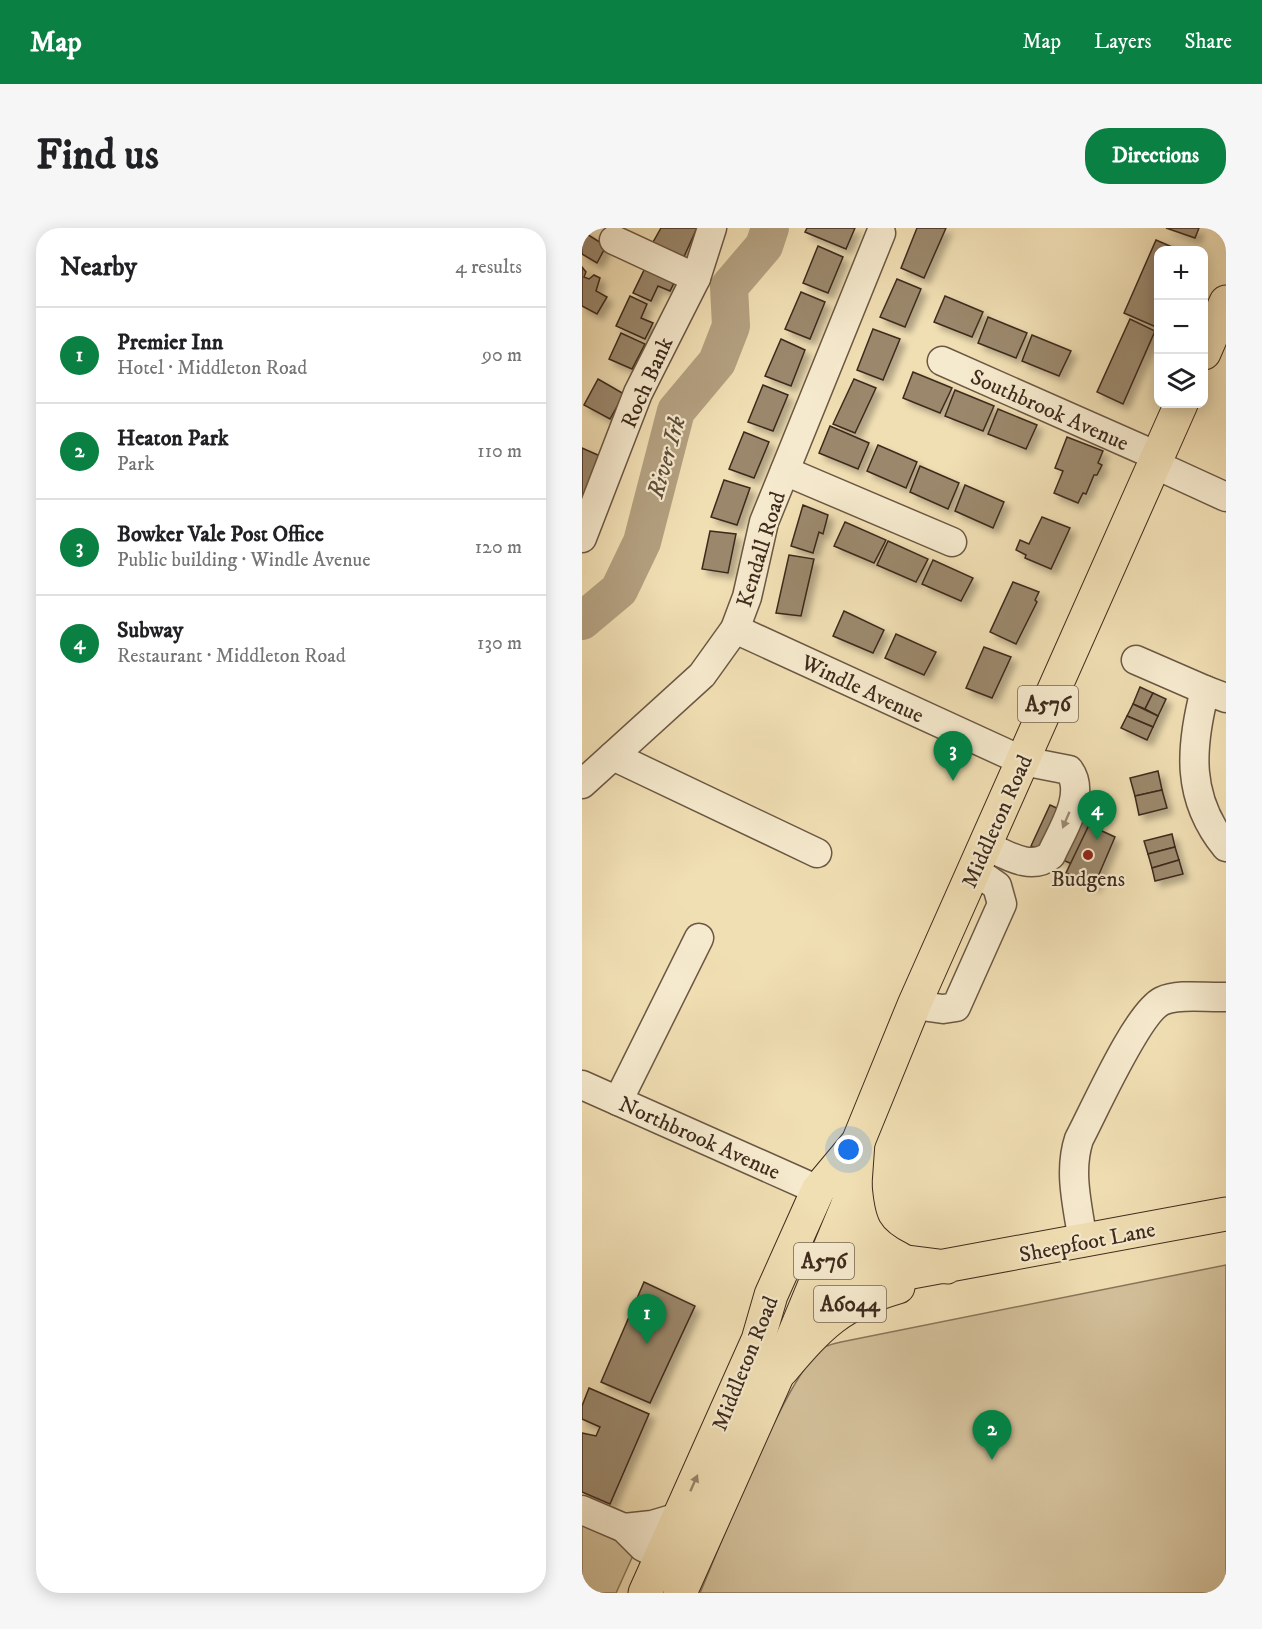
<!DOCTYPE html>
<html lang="en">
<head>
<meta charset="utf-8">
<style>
  body { margin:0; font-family:"IM FELL DW Pica",serif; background:#f6f6f6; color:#202124 }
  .controls { position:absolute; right:18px; top:18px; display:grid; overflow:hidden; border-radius:12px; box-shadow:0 3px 15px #0003 }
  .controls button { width:54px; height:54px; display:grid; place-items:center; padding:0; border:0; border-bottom:2px solid #e0e0e0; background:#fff; color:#202124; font:30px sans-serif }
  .you { position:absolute; left:267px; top:922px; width:21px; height:21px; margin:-15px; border:4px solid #fff; border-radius:50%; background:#1a73e8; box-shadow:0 0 0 9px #1a73e833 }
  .badge { display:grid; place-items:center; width:39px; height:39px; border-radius:50%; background:#0b8043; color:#fff; font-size:20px; font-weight:700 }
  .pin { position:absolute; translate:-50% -50px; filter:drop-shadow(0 2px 3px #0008) }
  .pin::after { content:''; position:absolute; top:32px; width:21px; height:18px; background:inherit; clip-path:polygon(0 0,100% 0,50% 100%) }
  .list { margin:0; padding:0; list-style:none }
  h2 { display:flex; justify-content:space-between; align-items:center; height:78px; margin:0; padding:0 24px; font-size:26px }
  h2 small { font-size:20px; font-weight:400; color:#757577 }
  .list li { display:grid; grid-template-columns:39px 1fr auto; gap:18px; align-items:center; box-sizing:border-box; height:96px; padding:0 24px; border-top:2px solid #e0e0e0 }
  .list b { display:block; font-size:22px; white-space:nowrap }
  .list p { margin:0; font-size:20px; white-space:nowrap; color:#757577 }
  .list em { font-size:20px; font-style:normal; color:#757577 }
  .icon { flex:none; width:33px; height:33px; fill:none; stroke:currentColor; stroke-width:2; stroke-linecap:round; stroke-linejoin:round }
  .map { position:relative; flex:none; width:644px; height:1365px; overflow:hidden; border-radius:24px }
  header { display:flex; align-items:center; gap:36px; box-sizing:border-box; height:84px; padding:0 30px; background:#0b8043; color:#fff }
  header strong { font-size:28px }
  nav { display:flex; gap:33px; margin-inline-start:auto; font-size:21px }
  .intro { display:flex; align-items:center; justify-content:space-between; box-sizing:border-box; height:144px; padding:0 36px }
  h1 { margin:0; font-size:42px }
  .button { padding:15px 27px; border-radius:24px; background:#0b8043; color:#fff; font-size:21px; font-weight:700 }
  main { display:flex; gap:36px; padding:0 36px }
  aside { flex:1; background:#fff; border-radius:24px; box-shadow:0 3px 15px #0003 }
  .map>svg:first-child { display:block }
  .green { fill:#d3c09a; stroke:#88755c; stroke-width:1.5 }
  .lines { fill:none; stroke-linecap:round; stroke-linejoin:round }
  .river { stroke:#b4a181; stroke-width:38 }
  .building { fill:#9b886c; stroke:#3e2a1d; stroke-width:1.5; filter:url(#shadow) }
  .minor-casing { stroke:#6b5743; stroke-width:31 }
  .major-casing { stroke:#3e2a1d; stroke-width:35 }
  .highway-casing { stroke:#3e2a1d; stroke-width:35 }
  .minor { stroke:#f6eace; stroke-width:28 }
  .major { stroke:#f1dfb4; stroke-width:33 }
  .highway { stroke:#f1dfb4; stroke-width:33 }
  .oneway { fill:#9a8a76 }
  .oneway2 { fill:#988468 }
  .poi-dot { fill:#8f2418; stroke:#f6eace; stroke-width:2 }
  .labels { text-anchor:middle; stroke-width:4.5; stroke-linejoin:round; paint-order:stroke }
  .shield { fill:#f6eace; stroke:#756452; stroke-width:1.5 }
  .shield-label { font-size:21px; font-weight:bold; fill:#3e2a1d }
  .street-label { font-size:22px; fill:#3e2a1d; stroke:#f6eace }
  .poi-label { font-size:22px; fill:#3e2a1d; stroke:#f6eace }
  .water-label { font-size:24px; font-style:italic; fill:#614e3b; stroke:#f6eace }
</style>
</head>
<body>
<header>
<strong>Map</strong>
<nav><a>Map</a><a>Layers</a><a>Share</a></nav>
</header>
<div class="intro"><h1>Find us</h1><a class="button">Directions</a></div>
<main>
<aside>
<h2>Nearby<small>4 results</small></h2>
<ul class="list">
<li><span class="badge">1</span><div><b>Premier Inn</b><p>Hotel · Middleton Road</p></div><em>90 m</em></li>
<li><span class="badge">2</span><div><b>Heaton Park</b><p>Park</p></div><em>110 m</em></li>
<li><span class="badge">3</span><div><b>Bowker Vale Post Office</b><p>Public building · Windle Avenue</p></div><em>120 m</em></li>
<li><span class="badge">4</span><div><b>Subway</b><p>Restaurant · Middleton Road</p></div><em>130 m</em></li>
</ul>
</aside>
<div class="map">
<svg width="644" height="1365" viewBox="0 0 644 1365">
  <defs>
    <filter id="shadow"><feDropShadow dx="5.5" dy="5.5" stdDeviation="3" flood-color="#0004"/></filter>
  </defs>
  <rect width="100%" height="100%" fill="#f1dfb4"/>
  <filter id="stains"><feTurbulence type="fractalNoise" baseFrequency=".00333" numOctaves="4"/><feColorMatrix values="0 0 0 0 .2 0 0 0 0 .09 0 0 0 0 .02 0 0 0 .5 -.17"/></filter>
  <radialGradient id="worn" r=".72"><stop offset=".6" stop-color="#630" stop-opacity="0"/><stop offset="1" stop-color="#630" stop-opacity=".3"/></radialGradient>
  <!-- green -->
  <g class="green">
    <path d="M644,1037V1365H118C138,1318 206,1142 242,1119C247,1117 254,1115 259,1114Z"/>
    <path d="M0,1297L54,1321L34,1365H0Z"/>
  </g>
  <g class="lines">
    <!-- river -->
    <path class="river" d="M0,393L37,362L60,314L94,183L135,134L149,98L147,59L182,18L188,0"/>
  </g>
  <!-- building -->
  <g class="building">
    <path d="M79,0H115L100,33L70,16Z"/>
    <path d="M225,0H273L264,21L223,4Z"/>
    <path d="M335,0H364L342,50L319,40Z"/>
    <path d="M584,0H617L613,10Z"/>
    <path d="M0,3L24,18L15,35L0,26Z"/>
    <path d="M574,12L597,22H576V93L574,99L542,85Z"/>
    <path d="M236,18L261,29L246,65L221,55Z"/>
    <path d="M65,36L95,49L88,63L76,58L69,73L51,65Z"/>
    <path d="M0,39L4,44L2,49L7,51L12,47L18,50L14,63L25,69L15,86L0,78Z"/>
    <path d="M315,51L339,61L323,99L298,89Z"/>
    <path d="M219,64L243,74L228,111L203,101Z"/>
    <path d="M48,68L65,76L59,90L71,95L63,111L34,98Z"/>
    <path d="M363,68L401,84L390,109L352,94Z"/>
    <path d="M406,89L445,105L434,130L396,115Z"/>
    <path d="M548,91L573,103L541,176L515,164Z"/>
    <path d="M291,101L318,111L301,152L275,142Z"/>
    <path d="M39,105L63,116L50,141L27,131Z"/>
    <path d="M450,107L489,123L477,148L440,133Z"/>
    <path d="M199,111L223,122L209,158L183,148Z"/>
    <path d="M331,144L370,160L358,185L321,170Z"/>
    <path d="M16,151L42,166L28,191L2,177Z"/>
    <path d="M272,151L294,160L273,205L251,196Z"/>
    <path d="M181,157L206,167L191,203L166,194Z"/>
    <path d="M373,162L412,178L401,203L363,188Z"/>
    <path d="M416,181L455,197L444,221L406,206Z"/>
    <path d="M248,198L287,215L276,241L237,225Z"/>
    <path d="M162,204L187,214L172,250L147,241Z"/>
    <path d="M485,209L521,223L516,235L520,237L515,247H512L504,266L501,265L496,275L472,265L481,243L473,240Z"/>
    <path d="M296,217L335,234L324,260L285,243Z"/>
    <path d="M0,220L18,228L0,271Z"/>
    <path d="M338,238L377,255L366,281L328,264Z"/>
    <path d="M142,252L168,260L155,297L129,289Z"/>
    <path d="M383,257L422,274L411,300L373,283Z"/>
    <path d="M221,277L246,287L241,306L237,304L231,325L209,318Z"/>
    <path d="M460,289L488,300L469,341L443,330L444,327L434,322L438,312L447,316Z"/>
    <path d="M263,294L304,312L292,335L252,318Z"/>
    <path d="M128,303L154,306L146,345L120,341Z"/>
    <path d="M306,313L346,331L334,354L295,337Z"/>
    <path d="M207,327L232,331L219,388L194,385Z"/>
    <path d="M351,332L391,350L379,373L340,356Z"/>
    <path d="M431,354L457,364L453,372L455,374L434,416L408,404Z"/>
    <path d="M262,383L302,402L291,425L251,408Z"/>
    <path d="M314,406L354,424L342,447L303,430Z"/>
    <path d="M402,419L429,429L410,470L384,460Z"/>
    <path d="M558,459L571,465L563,481L551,476Z"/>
    <path d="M571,465L584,471L576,488L563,481Z"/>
    <path d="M551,476L576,488L571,499L545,488Z"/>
    <path d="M545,488L571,499L565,512L539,500Z"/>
    <path d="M576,543L580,562L553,568L548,550Z"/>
    <path d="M580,562L585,580L557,587L553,568Z"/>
    <path d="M468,577L508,595L490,636L449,618Z"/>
    <path d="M507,597L533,609L512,658L484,645Z"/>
    <path d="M590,606L593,619L566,626L562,613Z"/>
    <path d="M593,619L597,632L570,640L566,626Z"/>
    <path d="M597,632L601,646L573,653L570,640Z"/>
    <path d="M62,1054L113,1078L68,1175L19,1154Z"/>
    <path d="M7,1160L67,1186L28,1276L0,1264V1205L14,1208L18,1199L0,1191V1178Z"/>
  </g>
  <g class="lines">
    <defs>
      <g id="minor">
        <path d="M32,12L114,50"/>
        <path d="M360,133L575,228"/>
        <path d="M572,236L644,269"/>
        <path d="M203,243L370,314"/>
        <path d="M0,310L56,165L114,50L130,0"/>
        <path d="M153,401L441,533L487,542C505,566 479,604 469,627C449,644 423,626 403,617"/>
        <path d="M554,432L623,462"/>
        <path d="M644,470L623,462C608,520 604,570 644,619"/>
        <path d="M31,528L235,625"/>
        <path d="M0,556L120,447L153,401L165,369L182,294L299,5"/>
        <path d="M332,777L361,781L374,779L420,676L415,658L392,642"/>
        <path d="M0,857L236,962"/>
        <path d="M36,873L117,710"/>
        <path d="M501,1014C496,979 486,944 497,911C512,883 555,785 580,773C597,765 625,770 644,769"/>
        <path d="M0,1282L42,1300L61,1319L79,1328"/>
        <path d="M42,1300L70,1297L97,1289"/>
      </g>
      <g id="major">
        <path d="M273,956C276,996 282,1013 318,1031"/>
        <path d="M365,1039L270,1027L243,1031L255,1044L267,1049L308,1048L644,986"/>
        <path d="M200,1142C239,1096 258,1076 316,1059"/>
      </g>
      <g id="highway">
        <path d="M622,125L644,74"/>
        <path d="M63,1365L176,1112L189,1067L236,962L276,914L332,777L599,176"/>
        <path d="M98,1365L195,1148L264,981L273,956L276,914"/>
      </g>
    </defs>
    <!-- minor casing -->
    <use href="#minor" class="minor-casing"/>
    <!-- major casing -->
    <use href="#major" class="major-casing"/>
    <!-- highway casing -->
    <use href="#highway" class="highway-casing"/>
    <!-- minor -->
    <use href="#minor" class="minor"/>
    <!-- major -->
    <use href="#major" class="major"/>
    <!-- highway -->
    <use href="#highway" class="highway"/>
  </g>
  <!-- one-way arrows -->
  <defs><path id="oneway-solid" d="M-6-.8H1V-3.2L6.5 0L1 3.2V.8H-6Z" transform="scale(1.5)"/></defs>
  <use class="oneway" href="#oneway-solid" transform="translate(484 592) rotate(113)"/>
  <use class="oneway2" href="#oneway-solid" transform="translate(112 1255) rotate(-66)"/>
  <!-- markers -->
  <circle class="poi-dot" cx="506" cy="627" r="6"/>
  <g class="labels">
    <!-- shield labels -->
    <g class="shield">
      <rect x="436" y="458" width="60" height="36" rx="4.5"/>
      <rect x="212" y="1015" width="60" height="36" rx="4.5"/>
      <rect x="232" y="1058" width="72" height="36" rx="4.5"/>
    </g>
    <g class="shield-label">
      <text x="466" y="483">A576</text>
      <text x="242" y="1040">A576</text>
      <text x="268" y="1083">A6044</text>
    </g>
    <!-- street labels -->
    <g class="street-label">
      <text transform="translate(64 154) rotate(-66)" y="8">Roch Bank</text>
      <text transform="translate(468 181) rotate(24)" y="8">Southbrook Avenue</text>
      <text transform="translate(178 321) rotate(-73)" y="8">Kendall Road</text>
      <text transform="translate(281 460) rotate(25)" y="8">Windle Avenue</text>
      <text transform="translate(414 593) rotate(-66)" y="8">Middleton Road</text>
      <text transform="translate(118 909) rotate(24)" y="8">Northbrook Avenue</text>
      <text transform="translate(505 1013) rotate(-11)" y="8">Sheepfoot Lane</text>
      <text transform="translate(162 1135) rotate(-68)" y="8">Middleton Road</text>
    </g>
    <!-- poi labels -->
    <g class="poi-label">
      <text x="506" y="658">Budgens</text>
    </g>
    <!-- water labels -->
    <g class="water-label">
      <text transform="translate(84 229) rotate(-74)" y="8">River Irk</text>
    </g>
  </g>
  <rect width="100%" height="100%" filter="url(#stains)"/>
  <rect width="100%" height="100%" fill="url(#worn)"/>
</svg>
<div class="controls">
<button>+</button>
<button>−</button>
<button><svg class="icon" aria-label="layers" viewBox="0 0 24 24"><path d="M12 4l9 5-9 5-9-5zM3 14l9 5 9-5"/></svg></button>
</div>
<div class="you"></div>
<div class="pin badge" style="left:65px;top:1116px">1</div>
<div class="pin badge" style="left:410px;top:1232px">2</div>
<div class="pin badge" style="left:371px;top:553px">3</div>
<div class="pin badge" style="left:515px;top:612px">4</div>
</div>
</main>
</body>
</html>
